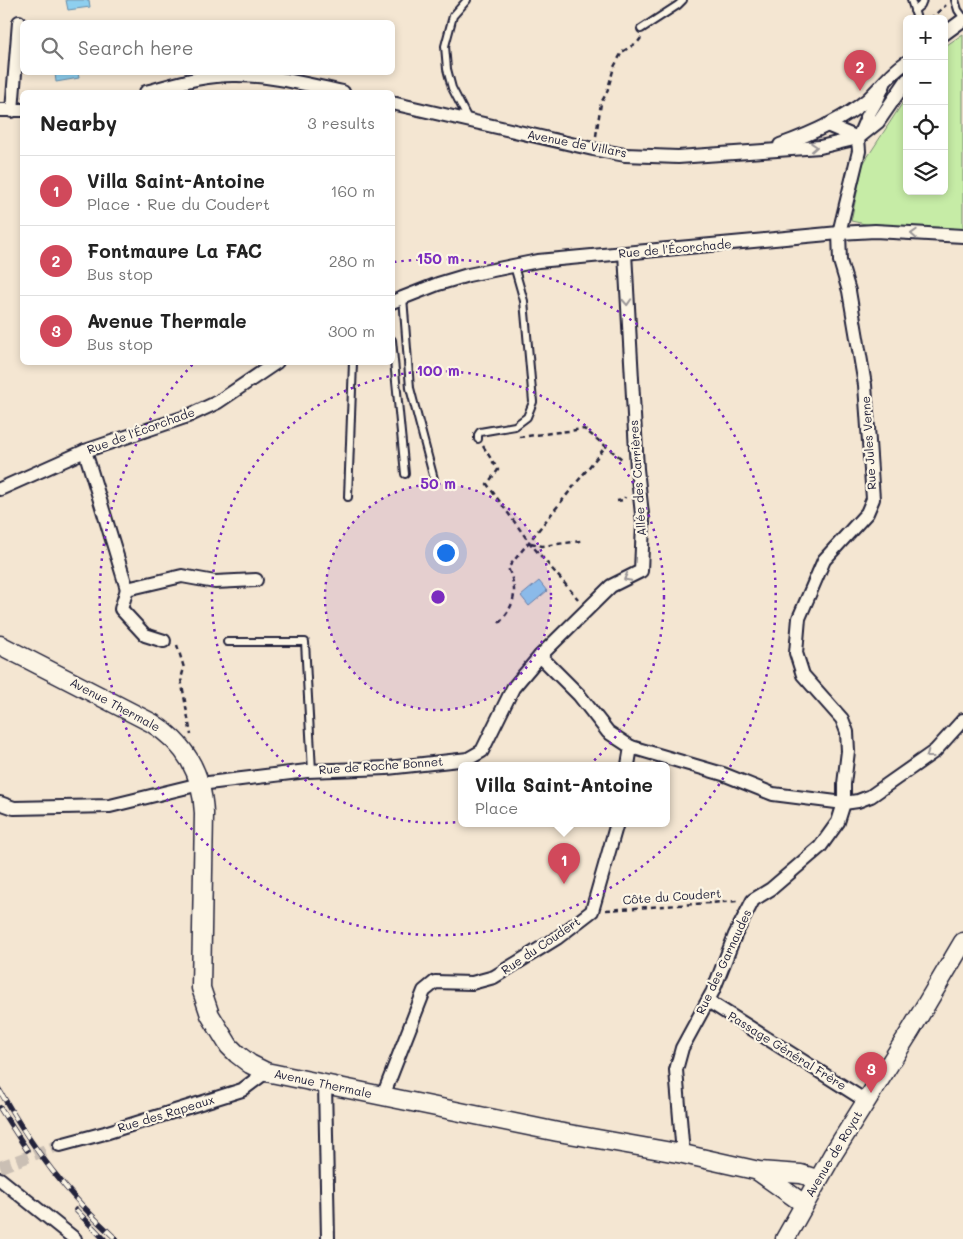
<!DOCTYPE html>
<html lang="en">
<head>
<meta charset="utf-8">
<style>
  body { margin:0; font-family:Mali,sans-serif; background:#f2f2f2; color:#222 }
  .controls { position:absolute; right:15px; top:15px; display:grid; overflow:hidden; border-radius:8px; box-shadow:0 2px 8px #0003 }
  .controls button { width:45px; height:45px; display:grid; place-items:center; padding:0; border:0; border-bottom:1px solid #e0e0e0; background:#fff; color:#222; font:25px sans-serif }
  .you { position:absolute; left:445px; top:552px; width:18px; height:18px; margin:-12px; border:4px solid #fff; border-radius:50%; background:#1a73e8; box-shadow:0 0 0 8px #1a73e833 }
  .badge { display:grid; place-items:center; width:32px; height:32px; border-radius:50%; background:#d1495b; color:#fff; font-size:16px; font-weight:700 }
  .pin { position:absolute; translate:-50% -41px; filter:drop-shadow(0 1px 2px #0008) }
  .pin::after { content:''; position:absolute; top:26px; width:18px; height:15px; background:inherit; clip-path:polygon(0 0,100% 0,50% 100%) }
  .popup { position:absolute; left:458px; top:762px; width:212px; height:65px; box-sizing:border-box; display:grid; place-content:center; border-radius:8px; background:#fff; filter:drop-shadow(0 1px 4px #0005); font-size:16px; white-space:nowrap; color:#767676 }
  .popup b { font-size:19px; color:#222 }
  .popup::after { content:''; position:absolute; left:50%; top:100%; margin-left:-10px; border:10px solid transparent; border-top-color:#fff }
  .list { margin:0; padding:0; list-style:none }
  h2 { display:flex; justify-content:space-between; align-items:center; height:65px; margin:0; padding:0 20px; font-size:21px }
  h2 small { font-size:16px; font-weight:400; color:#767676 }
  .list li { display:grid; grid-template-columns:32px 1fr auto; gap:15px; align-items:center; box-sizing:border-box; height:70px; padding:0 20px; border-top:1px solid #e0e0e0 }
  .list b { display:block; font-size:19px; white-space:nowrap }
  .list p { margin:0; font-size:16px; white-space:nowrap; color:#767676 }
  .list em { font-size:16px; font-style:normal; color:#767676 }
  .icon { flex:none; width:28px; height:28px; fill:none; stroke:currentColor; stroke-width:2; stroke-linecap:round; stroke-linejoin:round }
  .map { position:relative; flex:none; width:963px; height:1239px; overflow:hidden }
  .search { position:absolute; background:#fff; box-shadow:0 2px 8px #0003; left:20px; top:20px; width:375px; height:55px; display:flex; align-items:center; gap:12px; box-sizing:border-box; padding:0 18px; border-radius:8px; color:#767676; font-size:19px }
  .panel { position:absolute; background:#fff; box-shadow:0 2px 8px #0003; left:20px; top:90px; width:375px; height:275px; border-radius:8px }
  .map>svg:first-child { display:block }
  .green { fill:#c6eca6; stroke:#748770 }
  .water { fill:#8ecfef; stroke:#638aa7 }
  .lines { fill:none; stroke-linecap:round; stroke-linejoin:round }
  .minor-tunnel { stroke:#cabfb4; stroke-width:12; stroke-dasharray:12 6; stroke-linecap:butt }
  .service-casing { stroke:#22223b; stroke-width:10 }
  .minor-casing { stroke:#22223b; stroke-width:16 }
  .secondary-casing { stroke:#22223b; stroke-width:21 }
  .path { stroke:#22223b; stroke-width:2.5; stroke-dasharray:5 4; stroke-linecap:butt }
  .service { stroke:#fcf5e5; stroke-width:6 }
  .minor { stroke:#fcf5e5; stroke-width:12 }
  .secondary { stroke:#fcf5e5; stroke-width:18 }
  .rail-casing { stroke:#22223b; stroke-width:5.5 }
  .rail { stroke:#fcf5e5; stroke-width:4; stroke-dasharray:11; stroke-linecap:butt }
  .oneway { stroke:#9a9698 }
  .ring { fill:none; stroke:#7b2cbf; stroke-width:2.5; stroke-dasharray:2.5 5 }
  .labels { text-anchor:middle; stroke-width:4.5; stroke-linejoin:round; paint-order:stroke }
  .street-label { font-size:12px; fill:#22223b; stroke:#fcf5e5 }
  .centre { fill:#7b2cbf; stroke:#fcf5e5; stroke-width:2.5 }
  .ring-label { font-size:15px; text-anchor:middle; font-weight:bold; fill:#7b2cbf; stroke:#fcf5e5; stroke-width:4.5; stroke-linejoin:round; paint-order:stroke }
</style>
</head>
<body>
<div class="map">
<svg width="963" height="1239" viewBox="0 0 963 1239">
  <rect width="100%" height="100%" fill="#f4e6d2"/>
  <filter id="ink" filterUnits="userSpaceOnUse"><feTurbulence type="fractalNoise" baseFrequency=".02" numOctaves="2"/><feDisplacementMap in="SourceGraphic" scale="10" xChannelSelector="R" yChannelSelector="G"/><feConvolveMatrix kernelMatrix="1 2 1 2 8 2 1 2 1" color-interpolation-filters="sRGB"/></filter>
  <g filter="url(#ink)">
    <!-- green -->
    <path class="green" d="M963,34V231L870,225L851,221L863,164L907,96V191H944V47Z"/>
    <!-- water -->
    <g class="water">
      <path d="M66,0H89L90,7L68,10Z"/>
      <path d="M55,73H78L79,78L56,82Z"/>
      <path d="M539,581L547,591L529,606L521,596Z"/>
    </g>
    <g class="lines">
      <!-- minor-tunnel -->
      <path class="minor-tunnel" d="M0,1167L60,1145"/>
      <defs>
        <g id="service">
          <path d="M467,0L453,16L445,46L447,69L452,88L468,119"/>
          <path d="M911,0L917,19"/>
          <path d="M955,0L958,10L963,17"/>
          <path d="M914,11L921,5L923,0"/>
          <path d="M641,29L678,5L683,0"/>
          <path d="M403,297L410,388L434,479"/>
          <path d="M392,340L405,474"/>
          <path d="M478,439V435L480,432L515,426L527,417L533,402L524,301L514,266"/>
          <path d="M348,497L353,362"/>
          <path d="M227,642H305L312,771"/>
        </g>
        <g id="minor">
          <path d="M944,34L963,20"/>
          <path d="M146,92C176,84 206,74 237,75C273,75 308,85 343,92"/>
          <path d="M392,103L593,149L625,155L678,157L820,147L858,138L878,122L907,80"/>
          <path d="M0,110H22"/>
          <path d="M12,111L19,22"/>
          <path d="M827,125L858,138"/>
          <path d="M780,145C811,134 841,121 867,100C880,88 892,71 907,62"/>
          <path d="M392,302L438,284L468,275L538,261L839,233L875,231L963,236"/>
          <path d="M85,451L127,589L182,576L215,582L256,580"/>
          <path d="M0,489L85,451L188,416L218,402L277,362"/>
          <path d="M127,589L121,609L145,635L164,641"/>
          <path d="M540,656L611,586L641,571L643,523L637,469L625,253"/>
          <path d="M628,765L631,747"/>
          <path d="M0,803L14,808L110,806L200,784L307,771L387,768L468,759L482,751L513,688L540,656L579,695L608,732L631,747L723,774L773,794L844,803L858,801L871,796L935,751L963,720"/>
          <path d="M708,1001L866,1101"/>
          <path d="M325,1083L328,1239"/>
          <path d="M383,1096L424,991L435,982L472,983L494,977L557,938L592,911L617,823"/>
          <path d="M60,1145L105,1133L242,1090L266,1072"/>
          <path d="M683,1154L676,1070L682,1048L713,991L735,935L753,900L771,889L820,847L838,822L844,803V784L848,751L847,732L842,719L803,675L796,653L799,618L824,560L867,513L873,499L865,385L849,291L840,261L839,233L859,151L858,138L867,117L877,100L884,84"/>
          <path d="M0,1179L75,1239"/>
        </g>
        <g id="secondary">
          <path d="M0,645L152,723C186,744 202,773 204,813L201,988L210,1015L229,1046L237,1054L250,1064L266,1072L558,1132L683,1154L759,1171L801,1174L817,1179"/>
          <path d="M759,1172L804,1204"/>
          <path d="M785,1239L833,1154L911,1030L963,942"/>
        </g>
      </defs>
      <!-- service casing -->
      <use href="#service" class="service-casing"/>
      <!-- minor casing -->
      <use href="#minor" class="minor-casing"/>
      <!-- secondary casing -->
      <use href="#secondary" class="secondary-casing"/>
      <!-- path -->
      <g class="path">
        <path d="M930,19L946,5"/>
        <path d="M596,136L601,103L607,92L614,67L622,52L638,42L641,38"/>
        <path d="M519,437L584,429L622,459"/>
        <path d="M483,446L498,470L487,484L529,542L578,599"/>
        <path d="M617,501L624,500L625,497"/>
        <path d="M531,543L542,546L581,541"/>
        <path d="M499,623C516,604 518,591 508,568L606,446"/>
        <path d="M177,645L184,668L181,679L191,735"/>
        <path d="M606,910L738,901"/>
      </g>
      <!-- service -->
      <use href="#service" class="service"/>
      <!-- minor -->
      <use href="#minor" class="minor"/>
      <!-- secondary -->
      <use href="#secondary" class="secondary"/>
      <defs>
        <g id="rail">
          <path d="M0,1091C34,1151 66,1193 116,1239"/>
          <path d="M0,1108L27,1150"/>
          <path d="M76,1210L104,1239"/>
        </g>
      </defs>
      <!-- rail casing -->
      <use href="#rail" class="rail-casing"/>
      <!-- rail -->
      <use href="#rail" class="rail"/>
    </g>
    <!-- one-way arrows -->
    <defs><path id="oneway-chevron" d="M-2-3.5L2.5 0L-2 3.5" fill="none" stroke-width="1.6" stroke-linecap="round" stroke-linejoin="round" transform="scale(1.25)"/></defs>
    <g class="oneway">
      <use href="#oneway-chevron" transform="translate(814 147) rotate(-4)"/>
      <use href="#oneway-chevron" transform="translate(914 234) rotate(-177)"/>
      <use href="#oneway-chevron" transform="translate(627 302) rotate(87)"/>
      <use href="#oneway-chevron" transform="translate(627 578) rotate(152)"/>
      <use href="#oneway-chevron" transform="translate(929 755) rotate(143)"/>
    </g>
  </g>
  <!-- distance rings -->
  <circle cx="438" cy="597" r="113" fill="#7b2cbf" fill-opacity=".12"/>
  <g class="ring">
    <circle cx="438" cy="597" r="113"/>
    <circle cx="438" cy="597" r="226"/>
    <path d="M394 262A338 338 0 1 1 193 364"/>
  </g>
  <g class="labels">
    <!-- street labels -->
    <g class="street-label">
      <text transform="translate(577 144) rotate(11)" y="4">Avenue de Villars</text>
      <text transform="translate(675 249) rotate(-5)" y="4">Rue de l'Écorchade</text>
      <text transform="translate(141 431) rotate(-20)" y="4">Rue de l'Écorchade</text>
      <text transform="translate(869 443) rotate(-94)" y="4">Rue Jules Verne</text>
      <text transform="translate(638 478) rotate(-94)" y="4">Allée des Carrières</text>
      <text transform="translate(115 705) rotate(28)" y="4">Avenue Thermale</text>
      <text transform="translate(381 766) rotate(-4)" y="4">Rue de Roche Bonnet</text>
      <text transform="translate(672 897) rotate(-4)" y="4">Côte du Coudert</text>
      <text transform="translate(541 946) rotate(-34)" y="4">Rue du Coudert</text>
      <text transform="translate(724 962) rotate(-65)" y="4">Rue des Garnaudes</text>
      <text transform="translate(787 1051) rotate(32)" y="4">Passage Général Frère</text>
      <text transform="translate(323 1084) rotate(12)" y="4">Avenue Thermale</text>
      <text transform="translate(166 1114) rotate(-17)" y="4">Rue des Rapeaux</text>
      <text transform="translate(834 1154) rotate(-59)" y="4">Avenue de Royat</text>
    </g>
  </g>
  <circle cx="438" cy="597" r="8" class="centre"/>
  <g class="ring-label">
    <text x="438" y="264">150 m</text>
    <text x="438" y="376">100 m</text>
    <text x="438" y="489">50 m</text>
  </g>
</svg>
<div class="controls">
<button>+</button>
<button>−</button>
<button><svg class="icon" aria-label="locate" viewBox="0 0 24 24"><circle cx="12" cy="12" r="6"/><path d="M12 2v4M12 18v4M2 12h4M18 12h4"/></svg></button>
<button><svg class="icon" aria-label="layers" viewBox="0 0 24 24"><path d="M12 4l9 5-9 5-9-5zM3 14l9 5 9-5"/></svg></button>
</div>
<div class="you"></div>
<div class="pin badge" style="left:564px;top:884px">1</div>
<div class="popup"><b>Villa Saint-Antoine</b>Place</div>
<div class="pin badge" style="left:860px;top:91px">2</div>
<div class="pin badge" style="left:871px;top:1093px">3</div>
<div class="search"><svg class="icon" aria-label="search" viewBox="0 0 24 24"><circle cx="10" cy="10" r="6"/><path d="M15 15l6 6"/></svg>Search here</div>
<section class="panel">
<h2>Nearby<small>3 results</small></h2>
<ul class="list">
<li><span class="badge">1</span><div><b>Villa Saint-Antoine</b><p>Place · Rue du Coudert</p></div><em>160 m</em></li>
<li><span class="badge">2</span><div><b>Fontmaure La FAC</b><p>Bus stop</p></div><em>280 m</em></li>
<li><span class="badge">3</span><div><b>Avenue Thermale</b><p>Bus stop</p></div><em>300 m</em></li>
</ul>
</section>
</div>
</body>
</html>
